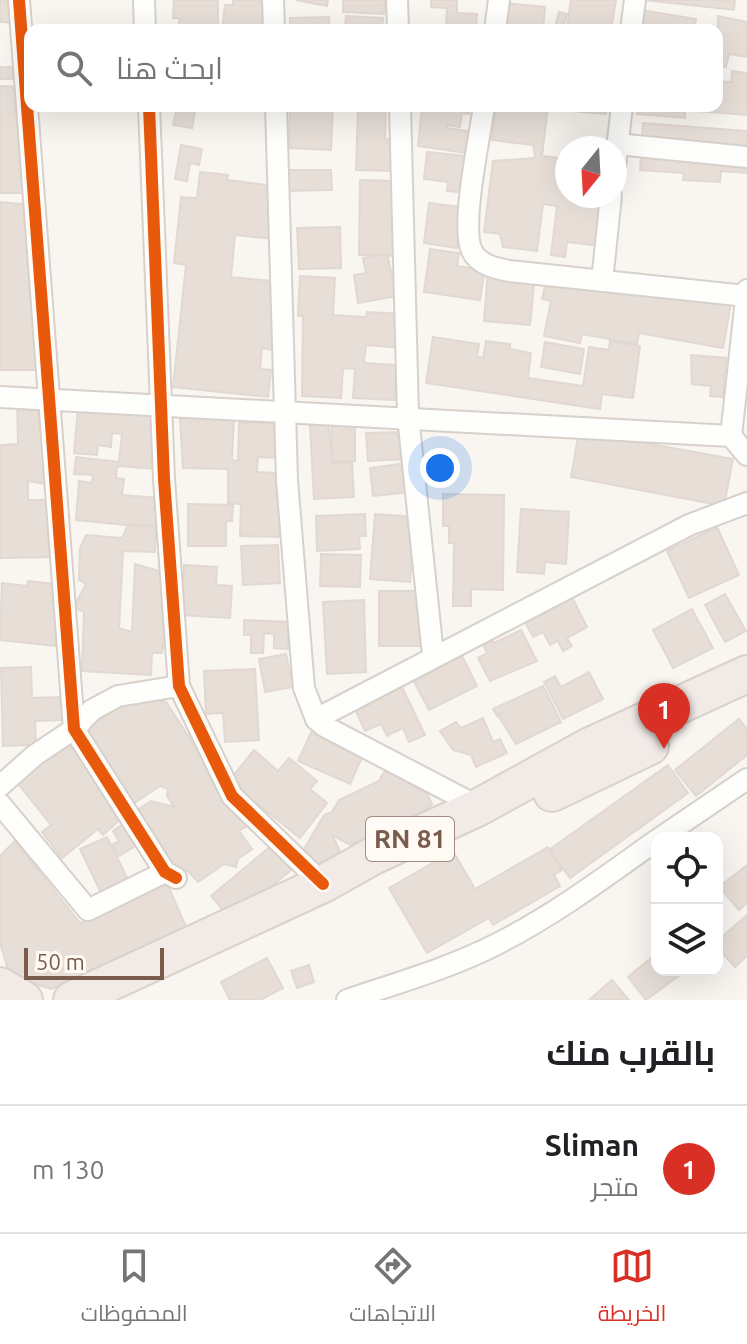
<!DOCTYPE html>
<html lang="ar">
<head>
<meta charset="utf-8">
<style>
  body { margin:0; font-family:Ubuntu,Cairo,sans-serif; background:#f6f6f6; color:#202124; direction:rtl }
  .controls { position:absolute; right:24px; bottom:24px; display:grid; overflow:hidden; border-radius:16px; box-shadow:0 8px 32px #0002 }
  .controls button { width:72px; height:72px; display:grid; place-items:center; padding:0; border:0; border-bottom:2px solid #e0e0e0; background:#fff; color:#202124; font:40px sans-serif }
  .compass { position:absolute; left:555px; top:136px; width:72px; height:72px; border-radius:50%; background:#fff; box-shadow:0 8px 32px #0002; rotate:198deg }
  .scale { position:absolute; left:24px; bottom:20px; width:140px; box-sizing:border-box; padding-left:8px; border:4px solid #7a5c4d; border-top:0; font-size:22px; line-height:28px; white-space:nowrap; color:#7a5c4d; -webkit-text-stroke:6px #fffaf3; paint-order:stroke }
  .you { position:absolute; left:440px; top:468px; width:28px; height:28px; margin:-20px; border:6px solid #fff; border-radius:50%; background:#1a73e8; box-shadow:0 0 0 12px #1a73e833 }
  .badge { display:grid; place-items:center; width:52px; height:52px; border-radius:50%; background:#d93025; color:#fff; font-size:26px; font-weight:700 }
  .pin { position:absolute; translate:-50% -66px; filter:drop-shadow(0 2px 4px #0008) }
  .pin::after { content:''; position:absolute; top:42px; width:28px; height:24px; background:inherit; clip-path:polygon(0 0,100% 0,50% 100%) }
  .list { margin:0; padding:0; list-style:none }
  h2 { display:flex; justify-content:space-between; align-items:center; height:104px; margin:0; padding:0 32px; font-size:34px }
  h2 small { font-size:26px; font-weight:400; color:#757577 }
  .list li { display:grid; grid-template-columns:52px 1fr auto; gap:24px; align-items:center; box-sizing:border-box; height:128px; padding:0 32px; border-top:2px solid #e0e0e0 }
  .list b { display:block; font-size:30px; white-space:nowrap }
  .list p { margin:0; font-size:26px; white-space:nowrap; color:#757577 }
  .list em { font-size:26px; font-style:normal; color:#757577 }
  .icon { flex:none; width:44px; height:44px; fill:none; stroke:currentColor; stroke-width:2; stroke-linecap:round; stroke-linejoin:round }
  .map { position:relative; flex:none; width:747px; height:1000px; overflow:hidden; direction:ltr }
  .search { position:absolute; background:#fff; box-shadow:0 8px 32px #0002; left:24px; right:24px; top:24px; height:88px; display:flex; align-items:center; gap:20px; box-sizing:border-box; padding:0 28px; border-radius:16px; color:#757577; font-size:30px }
  .sheet { height:232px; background:#fff }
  nav { display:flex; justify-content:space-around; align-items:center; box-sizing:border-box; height:112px; border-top:2px solid #e0e0e0; background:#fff; font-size:22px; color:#757577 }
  nav a { display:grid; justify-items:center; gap:4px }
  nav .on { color:#d93025 }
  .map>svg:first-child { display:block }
  .building { fill:#e6ded7; stroke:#e2d8d2; stroke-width:2 }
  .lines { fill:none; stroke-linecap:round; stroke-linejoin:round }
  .street-casing { stroke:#d7d1cb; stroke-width:24 }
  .highway-casing { stroke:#dad1cc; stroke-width:40 }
  .street { stroke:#fefefd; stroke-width:20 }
  .highway { stroke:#f2eae7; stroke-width:36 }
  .cycleway-casing { stroke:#fffaf3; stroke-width:17 }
  .cycleway { stroke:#e8590c; stroke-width:12 }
  .labels { text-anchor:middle; stroke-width:7; stroke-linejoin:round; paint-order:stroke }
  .shield { fill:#fffaf3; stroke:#a28b7f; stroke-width:2 }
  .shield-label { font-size:26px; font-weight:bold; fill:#7a5c4d }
</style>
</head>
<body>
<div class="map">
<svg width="747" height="1000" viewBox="0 0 747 1000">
  <rect width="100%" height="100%" fill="#f9f5f0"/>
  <!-- building -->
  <g class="building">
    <path d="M0,0H22L20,23L0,22Z"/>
    <path d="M174,0H218V26H211V30H179V18H173Z"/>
    <path d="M233,0H264L265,30H222L225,5H233Z"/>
    <path d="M296,0H328L327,6Z"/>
    <path d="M343,0H385L384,14L343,12Z"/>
    <path d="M431,0H457V13L477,14L476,27L446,26L447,8L431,7Z"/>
    <path d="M571,0H616L611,30L567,26Z"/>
    <path d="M644,0H735L734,10Z"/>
    <path d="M504,3L545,7L543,30H502Z"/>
    <path d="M641,10L696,19L694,30H638Z"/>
    <path d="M559,12L567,14L563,28L555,27Z"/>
    <path d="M346,16L383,18L382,30H345Z"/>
    <path d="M718,16L747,22V57L729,54L726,67L717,66Z"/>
    <path d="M329,17L330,30H290V18Z"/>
    <path d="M0,67H12L13,79H0Z"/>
    <path d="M732,71L747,73V115L685,110V118L637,114L638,106H717V81L731,82Z"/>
    <path d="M0,86L28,87L33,193H0Z"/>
    <path d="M177,106L196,107L192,128L173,125Z"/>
    <path d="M290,106H333L331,150L289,148Z"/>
    <path d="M358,106H386L385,139H397L396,171L356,170Z"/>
    <path d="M422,106H470L469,114L462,113L460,127L447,125V128L475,132L473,154L418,146Z"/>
    <path d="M496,106H548L542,156L567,159V196H601L604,217L601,246L567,242L565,257L551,255L557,206L543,204L537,251L503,247L500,234L484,232L493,161L534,158L535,155L533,145L492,140Z"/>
    <path d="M561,106H607L606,114L560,110Z"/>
    <path d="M643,123L747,131V173L721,171L720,182L683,180L684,173L640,170Z"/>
    <path d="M181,145L202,149L199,165L190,163L187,181L175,179Z"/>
    <path d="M427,152L474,157L469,193L447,191L448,182L424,179Z"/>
    <path d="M287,170H331L332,190L288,191Z"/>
    <path d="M200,172L228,175L227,180L267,185L266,194L278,195L273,239L235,235L231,277L273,281L271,304L278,305L273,350L262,348L260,369L271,370L268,397L173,387L186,265L174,263L181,197L197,198Z"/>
    <path d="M360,180L399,181L401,256L359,255Z"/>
    <path d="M0,202L30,205L39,370H0Z"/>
    <path d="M429,203L462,207L457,248L424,243Z"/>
    <path d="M340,227L341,268L299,269L297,228Z"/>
    <path d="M430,249L459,253L457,266L485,270L480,300L424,292Z"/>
    <path d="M387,254L397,296L358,303L354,275L366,273L363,258Z"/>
    <path d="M488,270L535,274L530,325L484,321Z"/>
    <path d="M300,276L335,278L333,315L366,317L367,312L404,314L402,348L366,345L364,363L397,365L395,400L353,398L355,369L343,368L341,398L302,396L303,316H298Z"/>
    <path d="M546,281L732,297L723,348L639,333L637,344L582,334L580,343L544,336L551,301L542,299Z"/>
    <path d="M433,337L479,344L477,357L483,358L486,341L510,344V349L531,353L528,378L583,386L589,347L609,350L610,341L640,346L633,398L602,394L600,409L426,383Z"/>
    <path d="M545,342L584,349L580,374L541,367Z"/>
    <path d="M691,355L726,358L723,397L710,396L711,386L692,384Z"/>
    <path d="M17,395H50L51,485L28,481V500H56L57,557L0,558V445L18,444Z"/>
    <path d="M79,397L162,406L156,469L117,466L116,478L124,479L122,495L158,498L155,528L76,520L79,481L92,483L93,475L74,474L76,457L119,462L122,434L112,433L111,447L98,445L97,455L74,453Z"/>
    <path d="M180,417L234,418L232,460L238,461L239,423H277L276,458L258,457L257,472L277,473L280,537L240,536L241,504L228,503V469L183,468Z"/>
    <rect x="332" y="423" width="23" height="38"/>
    <path d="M329,425L332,463L352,462L354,497L314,499L310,426Z"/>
    <path d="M579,431L733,459L724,506L571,477Z"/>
    <path d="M406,432L408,459L368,461L366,433Z"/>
    <path d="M408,463L411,492L373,496L370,468Z"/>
    <path d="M443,494L504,495L503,590L471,589V606H453L454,543H449V526H443Z"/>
    <path d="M188,504L233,505L232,521H226V546H188Z"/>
    <path d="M521,509L569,512L566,564L545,562L544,574L517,572Z"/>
    <path d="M365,514L366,536H359L360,549L317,551L316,516Z"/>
    <path d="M375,514L415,517L410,582L370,579Z"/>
    <path d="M128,525L156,526L155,552L123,551L119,628L132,632L135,564L163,572L162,609L168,613L162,653H152L151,675L82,671L84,612L74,607L86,584L79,580L80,548L86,535L122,538Z"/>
    <path d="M717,527L739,575L689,598L667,551Z"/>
    <path d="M278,545L280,583L243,585L241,546Z"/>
    <path d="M321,554L361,555L360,587L320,586Z"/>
    <path d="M184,565L217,567L216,585L232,586L230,618L181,615Z"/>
    <path d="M28,581L62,585L55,646L0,640L2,583L27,586Z"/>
    <rect x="379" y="591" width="43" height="55"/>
    <path d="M569,591L587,627L567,638L572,646L563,651L558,641L550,645L543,632L533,637L522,616Z"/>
    <path d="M725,594L746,631L725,642L705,605Z"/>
    <path d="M364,600L366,672L327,674L323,602Z"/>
    <path d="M692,609L713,648L673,668L653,630Z"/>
    <path d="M244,620L289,622L288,649L274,648V634L264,633L263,653H251V635H244Z"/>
    <path d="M521,630L537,661L490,681L478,658L487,653L482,642L491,637L494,643Z"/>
    <path d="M460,652L477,686L429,710L411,676Z"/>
    <path d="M286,654L293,687L265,692L259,659Z"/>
    <path d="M31,667L32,698L62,697L63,720L35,721L36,745L3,746L1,668Z"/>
    <path d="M255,669L259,740L225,742L223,713L206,714L204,671Z"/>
    <path d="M589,672L603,699L563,719L544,682L555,676L561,687Z"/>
    <path d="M400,683L425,735L409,742L403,728L387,736L381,724L365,731L353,705Z"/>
    <path d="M543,686L561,722L516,744L499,717L501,714L497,716L493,709Z"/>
    <path d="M137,695L166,702L247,826L239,831L252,849L238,859L236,867L224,864L198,882L187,870L177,877L130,815L151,801L174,807L167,796L168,789L160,786L128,807L79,734Z"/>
    <path d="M483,718L493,742L500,739L507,753L476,767L471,755L453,750L440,731L456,722L461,728Z"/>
    <path d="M739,719L747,729V755L696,796L675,770Z"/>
    <path d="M313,728L365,751L350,784L298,761Z"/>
    <path d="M67,738L123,817L103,835L98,829L62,858L42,832L51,825L15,780Z"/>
    <path d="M254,750L278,771L289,758L317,781L310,789L327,803L300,838L229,781Z"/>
    <path d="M668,765L688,793L570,878L549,850Z"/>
    <path d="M386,769L427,794L432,804L429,808L350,845L332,835L341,853L318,864L301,854L324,815L332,812L339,800L379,781Z"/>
    <path d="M123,824L137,845L119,856L112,845L119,841L113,831Z"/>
    <path d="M107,837L128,880L101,893L80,849Z"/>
    <path d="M15,841L80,923L166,881L187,929L106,970L51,989L10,976L0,943V856Z"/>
    <path d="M271,846L291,870L231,920L211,896Z"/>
    <path d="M548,847L562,870L554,875L560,886L493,925L489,918L427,953L389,888L453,851L475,889Z"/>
    <path d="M747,865V903L739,910L719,887Z"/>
    <path d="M747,915V956L735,967L717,947V941Z"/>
    <path d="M657,953V970H675L680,975L646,1000L628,977Z"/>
    <path d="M267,958L283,988L260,1000H230L221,982Z"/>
    <path d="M309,965L314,982L297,988L291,971Z"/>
    <path d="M612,980L629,1000H589Z"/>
  </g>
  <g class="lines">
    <defs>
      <g id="street">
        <path d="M19,0L74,729L165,872L176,878"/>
        <path d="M144,0L145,30"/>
        <path d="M273,0L274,30"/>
        <path d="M397,0L398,30"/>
        <path d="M495,30L499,0"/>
        <path d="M631,30L635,0"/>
        <path d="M149,106L164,479L179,686L232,796L323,884"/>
        <path d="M276,106L287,480L304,688L316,719L324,726L479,807"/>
        <path d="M400,106L408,416L433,655"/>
        <path d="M484,106C480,136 460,227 472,251C479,265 495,268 509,271L747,296"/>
        <path d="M617,144L747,157"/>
        <path d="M615,166L622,106"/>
        <path d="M602,281L611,196"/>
        <path d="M0,397L731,436L747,455"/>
        <path d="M731,436L747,290"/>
        <path d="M316,719L689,525L747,503"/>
        <path d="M0,786L35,755L74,729L92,710L118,696L179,686"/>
        <path d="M0,804L88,910L165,872"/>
        <path d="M660,838L747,779"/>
        <path d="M347,1000C397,983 450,968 497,944C554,915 605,877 657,840"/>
      </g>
      <g id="highway">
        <path d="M552,793L650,746"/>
        <path d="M0,986L24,1000"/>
        <path d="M72,1000L323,884L373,856L479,807L588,747L747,674"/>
      </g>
    </defs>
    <!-- street casing -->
    <use href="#street" class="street-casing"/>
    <!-- highway casing -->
    <use href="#highway" class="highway-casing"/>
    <!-- street -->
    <use href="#street" class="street"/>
    <!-- highway -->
    <use href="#highway" class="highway"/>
    <defs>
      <g id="cycleway">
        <path d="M19,0L74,729L165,872L176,878"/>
        <path d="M149,106L164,479L179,686L232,796L323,884"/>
      </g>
    </defs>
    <!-- cycleway casing -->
    <use href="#cycleway" class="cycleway-casing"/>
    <!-- cycleway -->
    <use href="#cycleway" class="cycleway"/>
  </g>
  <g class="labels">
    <!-- shield labels -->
    <rect class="shield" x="366" y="817" width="88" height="44" rx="6"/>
    <g class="shield-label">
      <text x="410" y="848">RN 81</text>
    </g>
  </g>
</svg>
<div class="controls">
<button><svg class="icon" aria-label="locate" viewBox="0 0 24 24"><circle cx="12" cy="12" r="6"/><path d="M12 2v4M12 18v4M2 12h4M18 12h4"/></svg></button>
<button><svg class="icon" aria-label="layers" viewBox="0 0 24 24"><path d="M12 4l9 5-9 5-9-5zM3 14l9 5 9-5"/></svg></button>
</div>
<svg class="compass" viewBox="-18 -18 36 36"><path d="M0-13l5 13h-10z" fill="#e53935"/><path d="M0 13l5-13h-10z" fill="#757577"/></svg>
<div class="scale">50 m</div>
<div class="you"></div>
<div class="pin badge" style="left:664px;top:749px">1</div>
<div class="search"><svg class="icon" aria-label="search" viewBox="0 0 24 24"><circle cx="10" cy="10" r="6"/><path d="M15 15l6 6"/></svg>ابحث هنا</div>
</div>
<section class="sheet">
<h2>بالقرب منك<small></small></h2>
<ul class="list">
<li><span class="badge">1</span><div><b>Sliman</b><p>متجر</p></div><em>130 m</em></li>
</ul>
</section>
<nav>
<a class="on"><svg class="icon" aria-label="map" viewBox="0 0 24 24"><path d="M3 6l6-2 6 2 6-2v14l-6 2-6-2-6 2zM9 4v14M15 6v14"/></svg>الخريطة</a>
<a><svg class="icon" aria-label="directions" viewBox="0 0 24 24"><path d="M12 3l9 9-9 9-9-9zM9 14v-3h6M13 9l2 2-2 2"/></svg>الاتجاهات</a>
<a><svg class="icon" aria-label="saved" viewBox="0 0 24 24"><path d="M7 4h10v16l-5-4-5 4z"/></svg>المحفوظات</a>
</nav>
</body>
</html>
